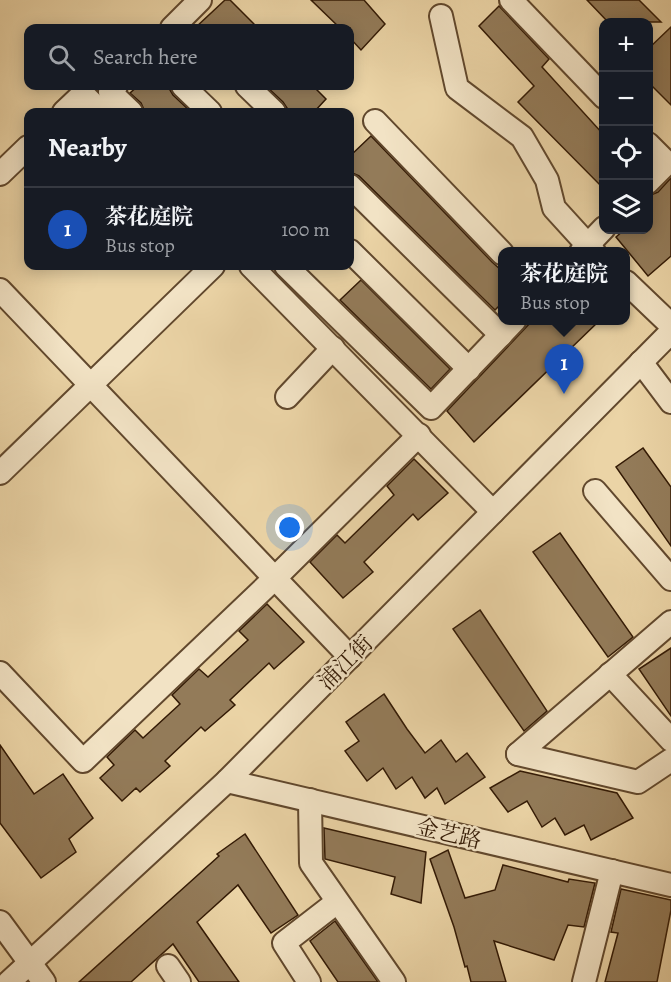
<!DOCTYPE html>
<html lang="en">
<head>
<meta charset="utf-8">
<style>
  body { margin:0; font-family:Alegreya,"Noto Serif SC",serif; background:#242831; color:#f1f3f6 }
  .controls { position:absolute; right:18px; top:18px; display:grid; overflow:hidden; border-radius:12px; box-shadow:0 3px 15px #0003 }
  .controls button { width:54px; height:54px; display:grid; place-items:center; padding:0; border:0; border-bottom:2px solid #363941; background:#171b24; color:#f1f3f6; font:30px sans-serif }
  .you { position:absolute; left:290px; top:528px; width:21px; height:21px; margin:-15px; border:4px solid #fff; border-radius:50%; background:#1a73e8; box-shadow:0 0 0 9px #1a73e833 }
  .badge { display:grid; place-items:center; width:39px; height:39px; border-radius:50%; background:#c59692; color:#fff; font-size:20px; font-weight:700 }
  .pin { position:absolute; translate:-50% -50px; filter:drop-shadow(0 2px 3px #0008) }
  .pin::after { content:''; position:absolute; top:32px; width:21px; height:18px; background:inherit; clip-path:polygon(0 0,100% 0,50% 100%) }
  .popup { position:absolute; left:498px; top:247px; width:132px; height:78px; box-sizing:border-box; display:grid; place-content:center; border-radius:12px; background:#171b24; filter:drop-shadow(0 2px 4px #0005); font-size:20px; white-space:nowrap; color:#9ea1a6 }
  .popup b { font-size:22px; color:#f1f3f6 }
  .popup::after { content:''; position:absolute; left:50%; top:100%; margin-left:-12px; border:12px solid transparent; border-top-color:#171b24 }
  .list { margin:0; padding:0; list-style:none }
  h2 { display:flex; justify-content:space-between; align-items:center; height:78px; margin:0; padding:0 24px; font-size:26px }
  h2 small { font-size:20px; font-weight:400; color:#9ea1a6 }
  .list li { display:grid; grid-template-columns:39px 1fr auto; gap:18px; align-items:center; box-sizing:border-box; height:84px; padding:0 24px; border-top:2px solid #363941 }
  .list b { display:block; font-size:22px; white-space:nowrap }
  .list p { margin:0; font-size:20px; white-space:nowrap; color:#9ea1a6 }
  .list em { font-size:20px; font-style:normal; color:#9ea1a6 }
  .icon { flex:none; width:33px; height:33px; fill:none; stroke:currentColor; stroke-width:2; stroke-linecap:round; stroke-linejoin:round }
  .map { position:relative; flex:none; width:671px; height:982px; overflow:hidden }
  .search { position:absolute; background:#171b24; box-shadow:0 3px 15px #0003; left:24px; top:24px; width:330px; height:66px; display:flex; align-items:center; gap:15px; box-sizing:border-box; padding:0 21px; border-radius:12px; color:#9ea1a6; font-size:22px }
  .panel { position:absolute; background:#171b24; box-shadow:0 3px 15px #0003; left:24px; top:108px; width:330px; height:162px; border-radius:12px }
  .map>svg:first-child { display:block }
  .building { fill:#937b59; stroke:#331a05; stroke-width:1.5 }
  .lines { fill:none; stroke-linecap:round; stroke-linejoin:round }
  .minor-casing { stroke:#61482d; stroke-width:26 }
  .minor { stroke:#f2e3c5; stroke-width:22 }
  .labels { text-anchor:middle; stroke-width:5; stroke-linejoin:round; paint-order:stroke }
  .street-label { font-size:22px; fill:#331a05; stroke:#f2e3c5 }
</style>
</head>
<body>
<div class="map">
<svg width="671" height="982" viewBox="0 0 671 982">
  <rect width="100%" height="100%" fill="#ebd4a6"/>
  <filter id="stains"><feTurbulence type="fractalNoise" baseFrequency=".00333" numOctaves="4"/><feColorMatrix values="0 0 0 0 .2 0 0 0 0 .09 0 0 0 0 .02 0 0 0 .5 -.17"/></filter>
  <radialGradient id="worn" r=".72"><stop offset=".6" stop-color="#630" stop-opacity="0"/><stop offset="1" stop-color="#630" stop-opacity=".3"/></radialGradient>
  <!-- building -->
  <g class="building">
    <path d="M225,0H230L258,28H195Z"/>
    <path d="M311,0H364L385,24L361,50L350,38V28H340Z"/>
    <path d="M587,0H639L661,22H608Z"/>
    <path d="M499,6L549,59L542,67L603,134V188L518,102L534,86L479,26Z"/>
    <path d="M671,27V105L648,82V49Z"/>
    <path d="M138,86H170V90L173,95L191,112H145L141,103L130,93Z"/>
    <path d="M266,86H313L326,99L314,112H287V108L283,102Z"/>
    <path d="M371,136L492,262L502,271V303L495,310L359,176L350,172V156Z"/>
    <path d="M671,178V256L648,276L616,237L624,230H648V196L658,192Z"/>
    <path d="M361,280L450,369L431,389L340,300Z"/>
    <path d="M532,321H599L474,442L447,411Z"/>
    <path d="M643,448L671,487V546L616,467Z"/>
    <path d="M414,459L448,493L418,520L413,514L364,562L373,572L343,598L310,562L337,535L345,543L394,495L387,486Z"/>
    <path d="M560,533L633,637L608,657L533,552Z"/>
    <path d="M267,604L304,642L274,669L269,663L230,700L235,705L205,731L201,727L165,761L170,766L140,792L136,788L122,801L100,778L114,765L107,757L135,730L143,738L180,704L172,695L199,669L208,677L248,640L239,631Z"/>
    <path d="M480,610L547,711L524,731L453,629Z"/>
    <path d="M671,648V716L639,669Z"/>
    <path d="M384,694L407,729L425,753L441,740L456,762L467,753L485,777L445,804L437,788L425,798L412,777L396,789L383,768L367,781L345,751L359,741L346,722Z"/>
    <path d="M0,745L34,794L63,774L93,818L69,839L76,852L41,878L0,823Z"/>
    <path d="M520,771L617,793L633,818L591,840L584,825L565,835L555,818L542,827L527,801L508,812L490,788Z"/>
    <path d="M324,828L426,852L421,903L391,894L395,877L325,859Z"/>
    <path d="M245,834L298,915L271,933L238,885L197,922L239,982H199L173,944L131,982H79L219,856L217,854Z"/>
    <path d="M448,850L465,898L495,890L503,865L568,882L569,879L595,883L584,927L568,925L554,960L494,941L506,982H471L467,966L465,967L454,927L430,859Z"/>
    <path d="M621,889L671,900V910L657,982H605L618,933L611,932Z"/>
    <path d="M335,921L378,982H338L310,941Z"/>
  </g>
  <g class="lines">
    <defs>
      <g id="minor">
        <path d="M511,0L604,97"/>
        <path d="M441,16L457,88L522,137L547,180L554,208L594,252"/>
        <path d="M172,28L200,0"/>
        <path d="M116,86L110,92L131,112"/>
        <path d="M183,86L210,112"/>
        <path d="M247,86L274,112"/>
        <path d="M64,112L83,94L101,112"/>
        <path d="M375,121L502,253"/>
        <path d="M648,144L667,163L648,182"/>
        <path d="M0,174L28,147"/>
        <path d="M350,186L501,335"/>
        <path d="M350,251L469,369"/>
        <path d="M581,252L604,228"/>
        <path d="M251,266L493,512"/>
        <path d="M286,266L431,408L515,320"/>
        <path d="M626,282L671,325"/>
        <path d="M0,290L350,657"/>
        <path d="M641,362L671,402"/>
        <path d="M287,397L333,348"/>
        <path d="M0,473L213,266"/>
        <path d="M595,491L671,579"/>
        <path d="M0,673L83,761L275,578L419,435"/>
        <path d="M610,674L671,740"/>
        <path d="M518,754L671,622"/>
        <path d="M518,754L638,782L671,760"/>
        <path d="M227,781L671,885"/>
        <path d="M310,800L311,863L394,982"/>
        <path d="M0,922L44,982"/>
        <path d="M168,966L179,982"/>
        <path d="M9,982L227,781L671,332"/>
        <path d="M309,982L284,943L337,902"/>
        <path d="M584,982L612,871"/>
      </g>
    </defs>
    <!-- minor casing -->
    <use href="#minor" class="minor-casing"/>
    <!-- minor -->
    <use href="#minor" class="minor"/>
  </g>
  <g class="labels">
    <!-- street labels -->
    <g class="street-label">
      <text transform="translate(345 662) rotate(-45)" y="8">浦江街</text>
      <text transform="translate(449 833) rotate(13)" y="8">金艺路</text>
    </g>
  </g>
  <rect width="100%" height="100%" filter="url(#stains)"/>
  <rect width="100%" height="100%" fill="url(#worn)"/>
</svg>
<div class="controls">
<button>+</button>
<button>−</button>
<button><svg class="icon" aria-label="locate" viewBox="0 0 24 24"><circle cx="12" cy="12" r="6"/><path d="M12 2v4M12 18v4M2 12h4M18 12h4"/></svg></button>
<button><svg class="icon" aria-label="layers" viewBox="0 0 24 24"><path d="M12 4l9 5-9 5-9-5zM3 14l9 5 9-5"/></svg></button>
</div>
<div class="you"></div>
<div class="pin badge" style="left:564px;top:394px;background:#1a4fb4">1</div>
<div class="popup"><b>茶花庭院</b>Bus stop</div>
<div class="search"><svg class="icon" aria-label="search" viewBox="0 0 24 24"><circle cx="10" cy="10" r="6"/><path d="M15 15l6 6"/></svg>Search here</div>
<section class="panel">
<h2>Nearby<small></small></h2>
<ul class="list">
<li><span class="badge" style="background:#1a4fb4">1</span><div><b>茶花庭院</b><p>Bus stop</p></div><em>100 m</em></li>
</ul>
</section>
</div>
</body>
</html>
